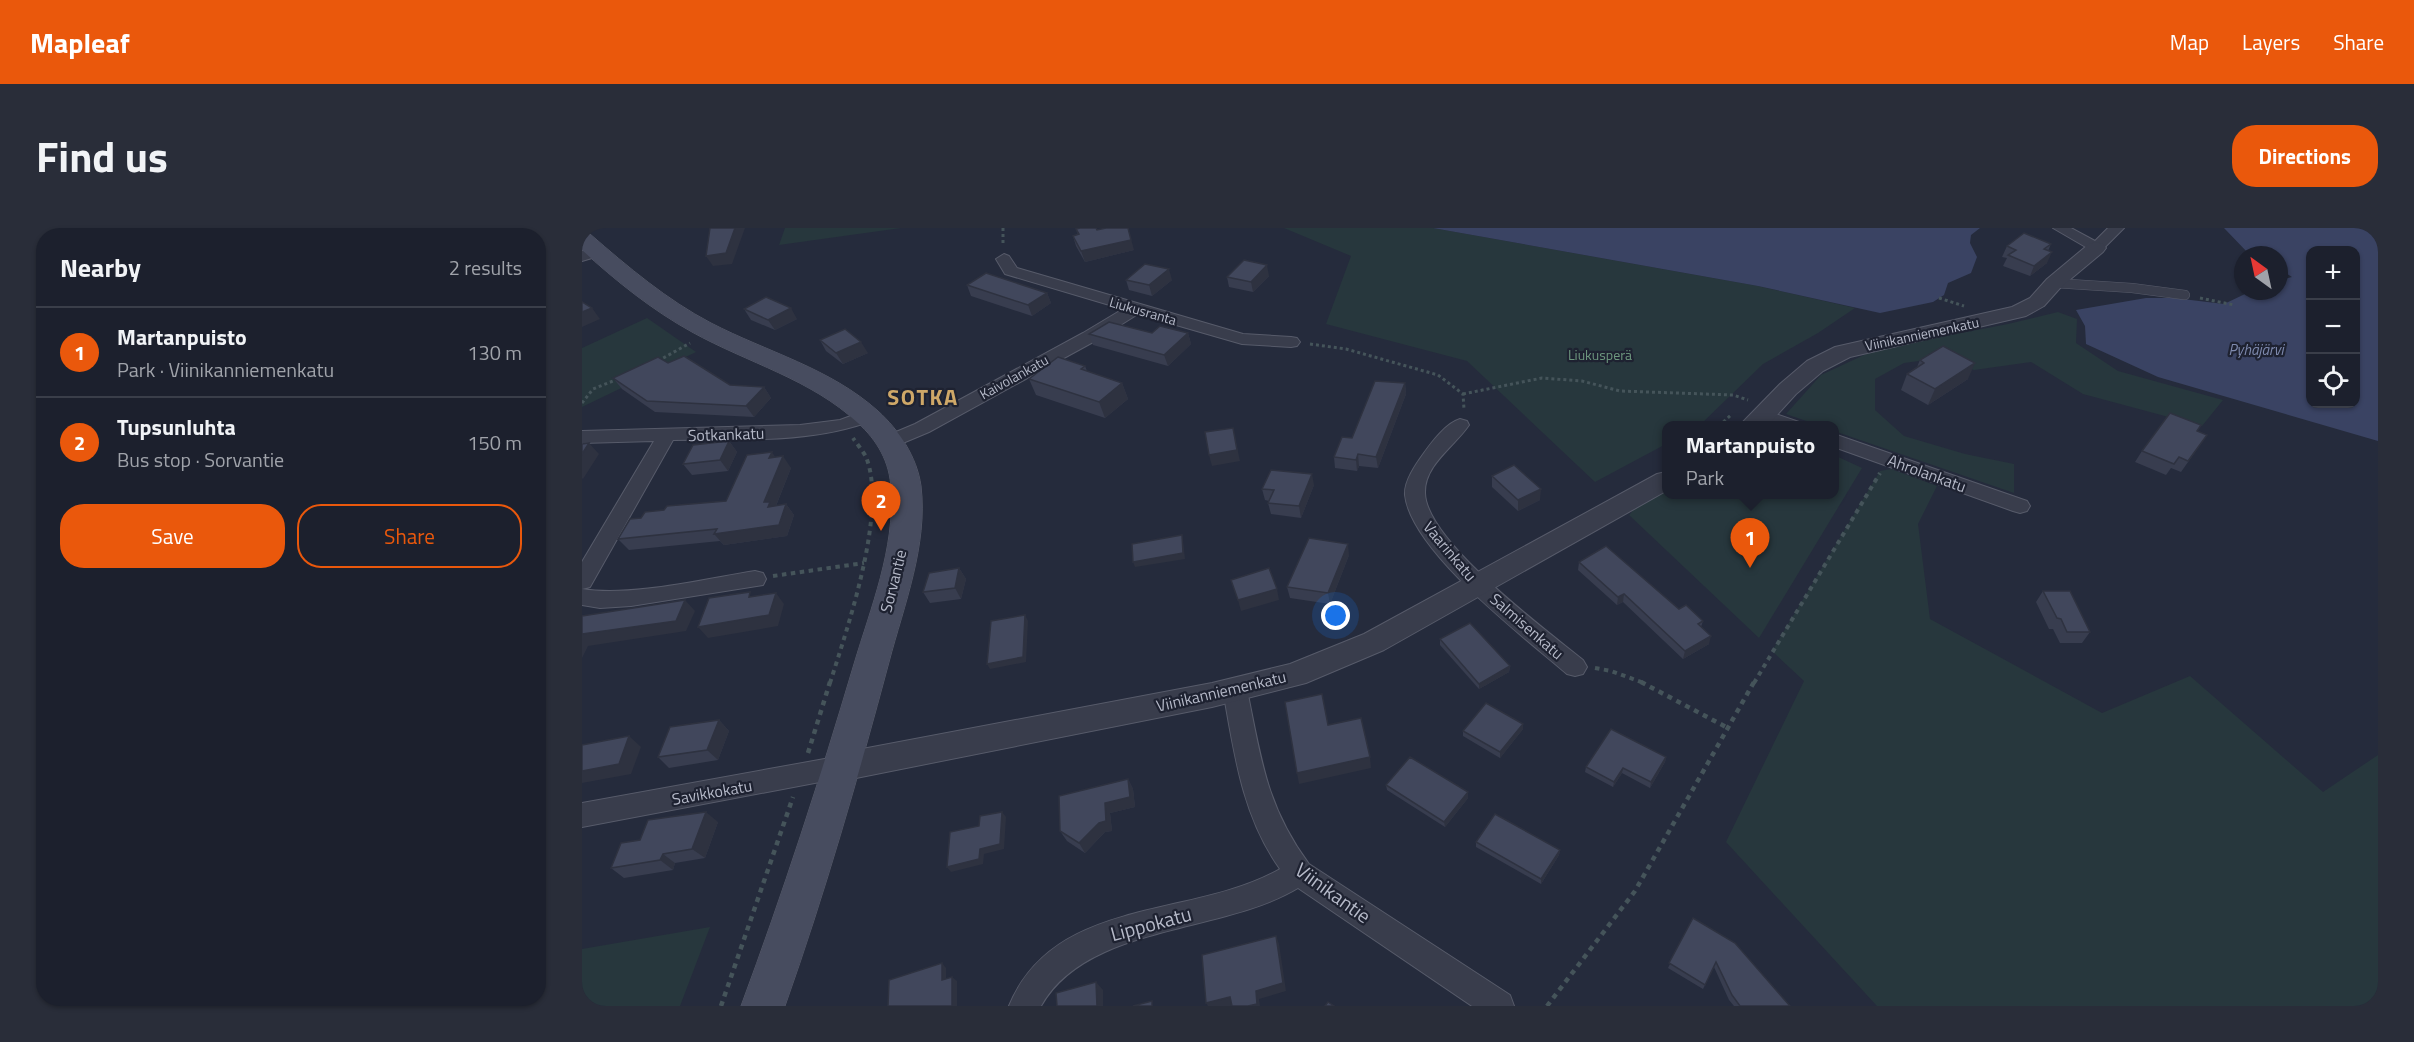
<!DOCTYPE html>
<html lang="en">
<head>
<meta charset="utf-8">
<style>
  body { margin:0; font-family:"Titillium Web",sans-serif; background:#292d39; color:#f1f3f6 }
  .controls { position:absolute; right:18px; top:18px; display:grid; overflow:hidden; border-radius:12px; box-shadow:0 2px 4px #0004 }
  .controls button { width:54px; height:54px; display:grid; place-items:center; padding:0; border:0; border-bottom:2px solid #3a3e49; background:#1c202d; color:#f1f3f6; font:30px sans-serif }
  .compass { position:absolute; left:1652px; top:18px; width:54px; height:54px; border-radius:50%; background:#1c202d; box-shadow:0 2px 4px #0004; rotate:327deg }
  .you { position:absolute; left:754px; top:388px; width:21px; height:21px; margin:-15px; border:4px solid #fff; border-radius:50%; background:#1a73e8; box-shadow:0 0 0 9px #1a73e833 }
  .badge { display:grid; place-items:center; width:39px; height:39px; border-radius:50%; background:#ea580c; color:#fff; font-size:20px; font-weight:700 }
  .pin { position:absolute; translate:-50% -50px; filter:drop-shadow(0 2px 3px #0008) }
  .pin::after { content:''; position:absolute; top:32px; width:21px; height:18px; background:inherit; clip-path:polygon(0 0,100% 0,50% 100%) }
  .popup { position:absolute; left:1080px; top:193px; width:177px; height:78px; box-sizing:border-box; display:grid; place-content:center; border-radius:12px; background:#1c202d; filter:drop-shadow(0 2px 4px #0005); font-size:20px; white-space:nowrap; color:#a0a3aa }
  .popup b { font-size:22px; color:#f1f3f6 }
  .popup::after { content:''; position:absolute; left:50%; top:100%; margin-left:-12px; border:12px solid transparent; border-top-color:#1c202d }
  .list { margin:0; padding:0; list-style:none }
  h2 { display:flex; justify-content:space-between; align-items:center; height:78px; margin:0; padding:0 24px; font-size:26px }
  h2 small { font-size:20px; font-weight:400; color:#a0a3aa }
  .list li { display:grid; grid-template-columns:39px 1fr auto; gap:18px; align-items:center; box-sizing:border-box; height:90px; padding:0 24px; border-top:2px solid #3a3e49 }
  .list b { display:block; font-size:22px; white-space:nowrap }
  .list p { margin:0; font-size:20px; white-space:nowrap; color:#a0a3aa }
  .list em { font-size:20px; font-style:normal; color:#a0a3aa }
  .actions { display:flex; gap:12px; padding:18px 24px }
  .actions a { flex:1; padding:14px 0; border:2px solid #ea580c; border-radius:24px; text-align:center; font-size:21px; color:#ea580c }
  .actions .main { background:#ea580c; color:#fff }
  .icon { flex:none; width:33px; height:33px; fill:none; stroke:currentColor; stroke-width:2; stroke-linecap:round; stroke-linejoin:round }
  .map { position:relative; flex:none; width:1796px; height:778px; overflow:hidden; border-radius:24px }
  header { display:flex; align-items:center; gap:36px; box-sizing:border-box; height:84px; padding:0 30px; background:#ea580c; color:#fff }
  header strong { font-size:28px }
  nav { display:flex; gap:33px; margin-inline-start:auto; font-size:21px }
  .intro { display:flex; align-items:center; justify-content:space-between; box-sizing:border-box; height:144px; padding:0 36px }
  h1 { margin:0; font-size:42px }
  .button { padding:15px 27px; border-radius:24px; background:#ea580c; color:#fff; font-size:21px; font-weight:700 }
  main { display:flex; gap:36px; padding:0 36px }
  aside { flex:1; background:#1c202d; border-radius:24px; box-shadow:0 2px 4px #0004 }
  .map>svg:first-child { display:block }
  .green { fill:#27373d }
  .water { fill:#3a4363; fill-rule:evenodd }
  .lines { fill:none; stroke-linecap:round; stroke-linejoin:round }
  .service-casing { stroke:#575b6a; stroke-width:10 }
  .minor-casing { stroke:#575b6a; stroke-width:2 }
  .tertiary-casing { stroke:#575b6a; stroke-width:2 }
  .secondary-casing { stroke:#575b6a; stroke-width:1 }
  .path-far2 { stroke:#45545a; stroke-width:3; stroke-dasharray:3 3; stroke-linecap:butt }
  .path-far1 { stroke:#45545a; stroke-width:4; stroke-dasharray:4.5 4.5; stroke-linecap:butt }
  .path { stroke:#45545a; stroke-width:4.5; stroke-dasharray:5 5; stroke-linecap:butt }
  .service { stroke:#393d4c; stroke-width:9 }
  .minor { fill:#393d4c; fill-rule:evenodd }
  .tertiary { fill:#393d4c; fill-rule:evenodd }
  .secondary { fill:#474c5f; fill-rule:evenodd }
  .wall { fill:#383d4f }
  .shaded-wall { fill:#2e3240 }
  .building { fill:#41475c; stroke:#2e3240; stroke-width:1.5 }
  .labels { text-anchor:middle; stroke-width:4.5; stroke-linejoin:round; paint-order:stroke }
  .far-street-label { font-size:14px; fill:#b5b9c8; stroke:#1e2231 }
  .far-park-label { font-size:14px; fill:#6d977e; stroke:#1e2231 }
  .far-water-label { font-size:15px; font-style:italic; fill:#7e8aae; stroke:#1e2231 }
  .street-label { font-size:16px; fill:#b5b9c8; stroke:#1e2231 }
  .near-street-label { font-size:20px; fill:#b5b9c8; stroke:#1e2231 }
  .district-label { font-size:22px; font-weight:bold; letter-spacing:1.5px; fill:#cfa868; stroke:#1e2231 }
</style>
</head>
<body>
<header>
<strong>Mapleaf</strong>
<nav><a>Map</a><a>Layers</a><a>Share</a></nav>
</header>
<div class="intro"><h1>Find us</h1><a class="button">Directions</a></div>
<main>
<aside>
<h2>Nearby<small>2 results</small></h2>
<ul class="list">
<li><span class="badge">1</span><div><b>Martanpuisto</b><p>Park · Viinikanniemenkatu</p></div><em>130 m</em></li>
<li><span class="badge">2</span><div><b>Tupsunluhta</b><p>Bus stop · Sorvantie</p></div><em>150 m</em></li>
</ul>
<div class="actions"><a class="main">Save</a><a>Share</a></div>
</aside>
<div class="map">
<svg width="1796" height="778" viewBox="0 0 1796 778">
  <rect width="100%" height="100%" fill="#252b3c"/>
  <!-- green -->
  <g class="green">
    <path d="M203,0H319L197,17Z"/>
    <path d="M702,0H851L1176,58L1273,80L1236,105L1181,136L1118,197L1084,198V216L1013,254L885,133L744,96L769,28Z"/>
    <path d="M1476,84L1495,91L1494,115L1536,143L1641,172L1620,198L1501,166L1449,134L1392,142L1359,130L1322,135L1293,151V182L1322,208L1383,226L1432,236V265L1252,203V198L1236,197L1204,186L1239,147L1295,121L1426,96Z"/>
    <path d="M65,90L114,124L0,179V120Z"/>
    <path d="M1252,227L1280,240L1177,410L1047,287L1054,279L1084,261V266H1252Z"/>
    <path d="M1309,241L1355,258L1336,296L1348,391L1520,485L1608,448L1741,564L1796,527V778H1295L1144,614L1222,453L1190,423L1298,243Z"/>
    <path d="M128,699L98,778H0V721Z"/>
  </g>
  <!-- water -->
  <g class="water">
    <path d="M851,0H1398L1389,7L1388,15L1395,29L1389,45L1366,55L1362,67L1351,74L1298,85L1176,58Z"/>
    <path d="M1642,0H1796V213L1576,149L1504,116L1503,98L1494,82L1564,70H1592L1642,76L1663,66L1678,68L1682,65L1679,63H1697V48L1702,51L1710,49L1697,41V27L1667,26ZM1728,22H1774V176H1728Z"/>
  </g>
  <g class="lines">
    <defs>
      <path id="service" d="M1472,55L1550,60L1603,67"/>
      <g id="minor">
        <path d="M1471,0H1489L1513,13L1526,0H1542L1519,23L1514,25Z"/>
        <path d="M15,19L23,24L20,27L0,33V23Z"/>
        <path d="M422,26L427,28L435,40L661,106L709,109L715,110L718,114L715,118L709,119L660,116L556,86L513,113L347,204L316,217H302L300,213L302,209L333,196L501,105L541,81L423,46L414,31Z"/>
        <path d="M285,182L292,184L294,188L292,192C229,216 158,211 91,212L8,359L0,361C49,369 122,351 173,343L181,345L184,351L181,357L49,378L18,380L0,377V334L72,213L0,215V203L218,197L258,192Z"/>
        <path d="M1182,182L1217,194L1219,198C1204,198 1183,201 1173,188L1175,184Z"/>
        <path d="M878,191L885,193L887,197C873,218 842,237 843,265C844,313 964,402 1001,432L1005,439L1001,446L993,448L985,446C942,409 829,323 823,267C822,253 834,236 842,225C850,214 864,195 878,191Z"/>
        <path d="M1252,206L1445,273L1448,278L1445,283L1438,285L1431,283L1252,219Z"/>
        <path d="M653,452L661,455L665,462C679,530 684,578 727,636L928,767L932,778H890L716,660C640,706 505,696 459,778H427C472,668 611,691 698,641C660,588 652,524 641,462L645,455Z"/>
        <path d="M259,528L268,531L272,539L268,547L259,550L0,599V575Z"/>
      </g>
      <g id="tertiary">
        <path d="M1514,14L1521,16L1524,20L1521,24L1479,59L1462,78L1444,88L1268,129L1241,143L1214,166L1185,198H1157L1198,156L1225,133L1253,119L1430,79L1448,70L1465,51L1507,16Z"/>
        <path d="M1084,244V263L802,422L724,455L630,479L259,553L248,549L243,539L248,529L259,525L630,455L708,436L782,406L1075,246Z"/>
      </g>
      <path id="secondary" d="M0,4L8,6C46,39 85,72 129,95C185,124 248,140 296,183C317,202 335,229 339,258C346,317 322,377 307,434C276,550 243,665 203,778H159C201,665 238,551 272,436C289,379 313,321 309,261C308,234 295,212 276,195C229,151 166,135 110,104C70,82 34,53 0,22Z"/>
    </defs>
    <!-- service casing -->
    <use href="#service" class="service-casing"/>
    <!-- minor casing -->
    <use href="#minor" class="minor-casing"/>
    <!-- tertiary casing -->
    <use href="#tertiary" class="tertiary-casing"/>
    <!-- secondary casing -->
    <use href="#secondary" class="secondary-casing"/>
    <!-- path-far2 -->
    <g class="path-far2">
      <path d="M421,0V17"/>
      <path d="M1357,70L1382,78"/>
      <path d="M1618,70L1652,77"/>
      <path d="M728,116L764,121L856,147L881,166L882,181"/>
      <path d="M76,133L108,115"/>
      <path d="M881,166L960,150L1000,153L1038,163L1151,167L1166,172"/>
      <path d="M0,175L11,161L36,151"/>
      <path d="M1137,198L1150,186"/>
    </g>
    <!-- path-far1 -->
    <g class="path-far1">
      <path d="M191,348L282,335"/>
      <path d="M1013,440L1029,443L1062,455"/>
      <path d="M248,455C265,401 306,283 284,229C281,223 275,216 271,210"/>
      <path d="M1172,455L1298,245"/>
    </g>
    <!-- path -->
    <g class="path">
      <path d="M1059,454L1146,500"/>
      <path d="M226,525L248,454"/>
      <path d="M139,778L211,569"/>
      <path d="M965,778L1053,663L1172,454"/>
    </g>
    <!-- service -->
    <use href="#service" class="service"/>
    <!-- minor -->
    <use href="#minor" class="minor"/>
    <!-- tertiary -->
    <use href="#tertiary" class="tertiary"/>
    <!-- secondary -->
    <use href="#secondary" class="secondary"/>
  </g>
  <!-- wall -->
  <g class="wall">
    <path d="M494,1L515,2L552,22L503,34L494,18L491,8L496,7Z"/>
    <path d="M1469,16L1466,23L1465,35L1448,48L1421,38L1425,30L1420,29L1425,18Z"/>
    <path d="M687,48L671,64L647,59L645,49Z"/>
    <path d="M544,52H590L570,68L547,62Z"/>
    <path d="M385,57L465,65L469,75L450,88L389,68Z"/>
    <path d="M162,81L215,91L193,102L169,92Z"/>
    <path d="M606,105L609,116L586,138L511,117L507,106Z"/>
    <path d="M238,112L286,125L261,136L244,123Z"/>
    <path d="M1338,132L1386,151L1346,177L1319,162L1325,146L1335,139Z"/>
    <path d="M86,135L148,157L182,159L189,170L172,189L73,184L40,161L31,150Z"/>
    <path d="M503,138L505,143L540,155L546,171L523,190L454,167L447,151Z"/>
    <path d="M823,155L824,166L796,240L777,238L775,243L753,240L752,229Z"/>
    <path d="M1615,203L1625,207L1599,244L1589,240L1584,247L1553,234L1560,223Z"/>
    <path d="M147,213L155,224L146,243L110,247L101,236Z"/>
    <path d="M193,230L209,240L194,278L204,276L212,287L205,308L142,317L138,313L47,322L36,311L59,290L82,282L144,273Z"/>
    <path d="M910,248L958,272L936,283L910,259Z"/>
    <path d="M732,257L719,290L689,286L686,275L687,273L683,272L680,261Z"/>
    <path d="M767,327L748,376L708,370L705,359Z"/>
    <path d="M997,334L1121,393L1119,399L1127,416L1101,431L1041,374L1035,377L996,342Z"/>
    <path d="M377,340L384,351L379,371L348,375L341,364Z"/>
    <path d="M1461,363L1508,404L1500,415H1478L1471,401H1467L1454,374Z"/>
    <path d="M858,411L928,438L927,444L897,461L858,417Z"/>
    <path d="M137,492L147,503L136,532L87,540L76,529Z"/>
    <path d="M941,501L918,530L881,508V503Z"/>
    <path d="M1084,529L1083,534L1068,560L1040,545L1031,559L1003,544L1004,539Z"/>
    <path d="M546,551L551,561L553,579L528,585L530,603L523,604L503,625L485,613L478,603Z"/>
    <path d="M804,557L886,570L863,599L805,562Z"/>
    <path d="M136,594L123,630L93,635L91,642L42,650L29,640Z"/>
    <path d="M894,614L978,622L977,627L959,656L894,619Z"/>
    <path d="M1111,690L1208,778H1152L1147,772L1132,739L1121,761L1086,740Z"/>
  </g>
  <!-- shaded-wall -->
  <g class="shaded-wall">
    <path d="M153,0H163L150,36L131,38L124,28Z"/>
    <path d="M546,0L552,22L503,34L499,23Z"/>
    <path d="M1470,24L1465,35L1448,48L1452,38Z"/>
    <path d="M685,37L687,48L671,64L669,54Z"/>
    <path d="M587,41L590,52L570,68L567,57Z"/>
    <path d="M465,65L469,75L450,88L446,77Z"/>
    <path d="M10,80L18,91L0,99V84Z"/>
    <path d="M209,80L215,91L193,102L186,92Z"/>
    <path d="M606,105L609,116L586,138L582,127Z"/>
    <path d="M279,114L286,125L261,136L254,125Z"/>
    <path d="M1393,135L1386,151L1346,177L1353,161Z"/>
    <path d="M540,155L546,171L523,190L517,174Z"/>
    <path d="M823,155L824,166L796,240L794,229Z"/>
    <path d="M182,159L189,170L172,189L164,178Z"/>
    <path d="M651,200L658,233L630,238L627,227Z"/>
    <path d="M147,213L155,224L146,243L138,232Z"/>
    <path d="M7,215L17,226L1,251L0,250V226Z"/>
    <path d="M190,224L197,235L187,230Z"/>
    <path d="M776,226L777,238L775,243L774,232Z"/>
    <path d="M201,228L209,240L193,280L195,290L182,274Z"/>
    <path d="M730,246L732,257L719,290L717,278Z"/>
    <path d="M959,261L958,272L936,283V272Z"/>
    <path d="M204,276L212,287L205,308L142,317L132,306Z"/>
    <path d="M600,307L601,313L603,331L553,339L551,334Z"/>
    <path d="M766,316L767,327L748,376L746,365Z"/>
    <path d="M377,340L384,351L379,371L373,360Z"/>
    <path d="M695,361L697,372L659,383L656,372Z"/>
    <path d="M194,365L202,376L196,398L126,410L116,399Z"/>
    <path d="M1042,366L1041,374L1035,377L1036,369Z"/>
    <path d="M103,372L113,383L104,403L6,418L0,430V406Z"/>
    <path d="M443,387L446,393L444,434L408,441L405,436Z"/>
    <path d="M1129,408L1127,416L1101,431L1103,423Z"/>
    <path d="M928,438L927,444L897,461V456Z"/>
    <path d="M137,492L147,503L136,532L125,522Z"/>
    <path d="M941,496V501L918,530V524Z"/>
    <path d="M47,508L59,519L49,546L0,555V543Z"/>
    <path d="M788,529L789,540L717,556L715,545Z"/>
    <path d="M1084,529L1083,534L1068,560L1069,554Z"/>
    <path d="M1041,540L1040,545L1031,559L1032,554Z"/>
    <path d="M546,551L551,561L553,579L528,585L530,603L523,604L503,625L497,615L523,575Z"/>
    <path d="M886,564V570L863,599L862,594Z"/>
    <path d="M124,584L136,594L123,630L110,621Z"/>
    <path d="M420,584L424,589L422,621L402,626L401,636L369,644L365,639L398,621Z"/>
    <path d="M978,622L977,627L959,656V651Z"/>
    <path d="M81,626L93,635L91,642L78,632Z"/>
    <path d="M694,708L697,716L704,763L677,771L678,778H666L674,763Z"/>
    <path d="M360,735L364,740V756L360,752Z"/>
    <path d="M370,749L375,753V778H370Z"/>
    <path d="M514,754L521,762V778H515Z"/>
    <path d="M648,769L653,777L648,778H626L624,775Z"/>
  </g>
  <!-- building -->
  <g class="building">
    <path d="M128,0H153L144,25L124,28Z"/>
    <path d="M498,0H514L515,2L524,0H546L549,12L499,23L491,8L497,6L494,1Z"/>
    <path d="M1442,5L1469,16L1462,21L1470,24L1452,38L1426,27L1434,22L1425,18Z"/>
    <path d="M662,32L685,37L669,54L645,49Z"/>
    <path d="M563,36L587,41L567,57L544,52Z"/>
    <path d="M404,45L465,65L446,77L385,57Z"/>
    <path d="M184,69L209,80L186,92L162,81Z"/>
    <path d="M0,74L10,80L0,84Z"/>
    <path d="M527,94L570,105L578,98L606,105L582,127L507,106Z"/>
    <path d="M263,101L279,114L254,125L238,112Z"/>
    <path d="M1361,118L1393,135L1353,161L1325,146L1342,135L1338,132Z"/>
    <path d="M102,128L148,157L182,159L164,178L65,173L31,150L76,129L86,135Z"/>
    <path d="M476,129L503,138L499,141L540,155L517,174L447,151Z"/>
    <path d="M793,153L823,155L794,229L776,226L774,232L752,229L760,209L770,210Z"/>
    <path d="M1588,185L1619,197L1615,203L1625,207L1606,233L1597,229L1592,236L1560,223Z"/>
    <path d="M651,200L655,222L627,227L623,204Z"/>
    <path d="M147,213L138,232L101,236L111,217Z"/>
    <path d="M7,215L0,226V216Z"/>
    <path d="M190,224L187,230L201,228L182,274H188L186,279L204,276L197,297L132,306L135,301L36,311L48,291L59,290L63,284L82,282L85,278L144,273L165,227Z"/>
    <path d="M932,237L959,261L936,272L910,248Z"/>
    <path d="M689,242L730,246L717,278L686,275L692,262L680,261Z"/>
    <path d="M600,307L601,325L551,334L550,316Z"/>
    <path d="M727,310L766,316L746,365L705,359Z"/>
    <path d="M1024,318L1097,381L1104,377L1121,393L1116,396L1129,408L1103,423L1042,366L1036,369L997,334Z"/>
    <path d="M377,340L373,360L341,364L347,345Z"/>
    <path d="M687,340L695,361L656,372L649,352Z"/>
    <path d="M1461,363H1488L1508,404H1485L1479,391L1475,390Z"/>
    <path d="M168,364L167,369L194,365L187,387L116,399L127,370Z"/>
    <path d="M103,372L94,393L0,406V388Z"/>
    <path d="M443,387L441,429L405,436L409,393Z"/>
    <path d="M888,395L928,438L897,456L858,411Z"/>
    <path d="M740,466L746,497L779,490L788,529L715,545L703,474Z"/>
    <path d="M904,475L941,496L918,524L881,503Z"/>
    <path d="M137,492L125,522L76,529L88,499Z"/>
    <path d="M1029,501L1084,529L1069,554L1041,540L1032,554L1004,539Z"/>
    <path d="M47,508L37,536L0,543V517Z"/>
    <path d="M828,529L886,564L862,594L804,557Z"/>
    <path d="M546,551L548,569L523,575L524,593L517,595L497,615L478,603L477,568Z"/>
    <path d="M124,584L110,621L81,626L78,632L29,640L39,615L58,612L66,592Z"/>
    <path d="M420,584L418,616L398,621L397,631L365,639L368,604L397,598L398,588Z"/>
    <path d="M913,586L978,622L959,651L894,614Z"/>
    <path d="M1111,690L1153,715L1208,778H1158L1150,767L1134,734L1123,757L1087,735Z"/>
    <path d="M694,708L701,755L674,763L675,776L666,778H650L648,769L624,775L620,727Z"/>
    <path d="M360,735V752L370,749V778H306L307,752Z"/>
    <path d="M514,754L515,778H475L474,765Z"/>
    <path d="M570,773V778H551Z"/>
    <path d="M746,774L752,778H743Z"/>
  </g>
  <g class="labels">
    <!-- far-street labels -->
    <g class="far-street-label">
      <text transform="translate(561 83) rotate(16)" y="5">Liukusranta</text>
      <text transform="translate(1340 106) rotate(-12)" y="5">Viinikanniemenkatu</text>
      <text transform="translate(432 149) rotate(-29)" y="5">Kaivolankatu</text>
    </g>
    <!-- far-park labels -->
    <g class="far-park-label">
      <text x="1018" y="132">Liukusperä</text>
    </g>
    <!-- far-water labels -->
    <g class="far-water-label">
      <text x="1674" y="127">Pyhäjärvi</text>
    </g>
    <!-- street labels -->
    <g class="street-label">
      <text transform="translate(144 206) rotate(-2)" y="6">Sotkankatu</text>
      <text transform="translate(1345 245) rotate(20)" y="6">Ahrolankatu</text>
      <text transform="translate(868 323) rotate(50)" y="6">Vaarinkatu</text>
      <text transform="translate(311 353) rotate(-76)" y="6">Sorvantie</text>
      <text transform="translate(945 398) rotate(41)" y="6">Salmisenkatu</text>
      <text transform="translate(639 463) rotate(-13)" y="6">Viinikanniemenkatu</text>
      <text transform="translate(130 564) rotate(-10)" y="6">Savikkokatu</text>
    </g>
    <!-- near-street labels -->
    <g class="near-street-label">
      <text transform="translate(751 665) rotate(36)" y="7">Viinikantie</text>
      <text transform="translate(569 696) rotate(-15)" y="7">Lippokatu</text>
    </g>
    <!-- district labels -->
    <g class="district-label">
      <text x="341" y="177">SOTKA</text>
    </g>
  </g>
</svg>
<div class="controls">
<button>+</button>
<button>−</button>
<button><svg class="icon" aria-label="locate" viewBox="0 0 24 24"><circle cx="12" cy="12" r="6"/><path d="M12 2v4M12 18v4M2 12h4M18 12h4"/></svg></button>
</div>
<svg class="compass" viewBox="-18 -18 36 36"><path d="M0-13l5 13h-10z" fill="#e53935"/><path d="M0 13l5-13h-10z" fill="#a0a3aa"/></svg>
<div class="you"></div>
<div class="pin badge" style="left:1168px;top:340px">1</div>
<div class="popup"><b>Martanpuisto</b>Park</div>
<div class="pin badge" style="left:299px;top:303px">2</div>
</div>
</main>
</body>
</html>
